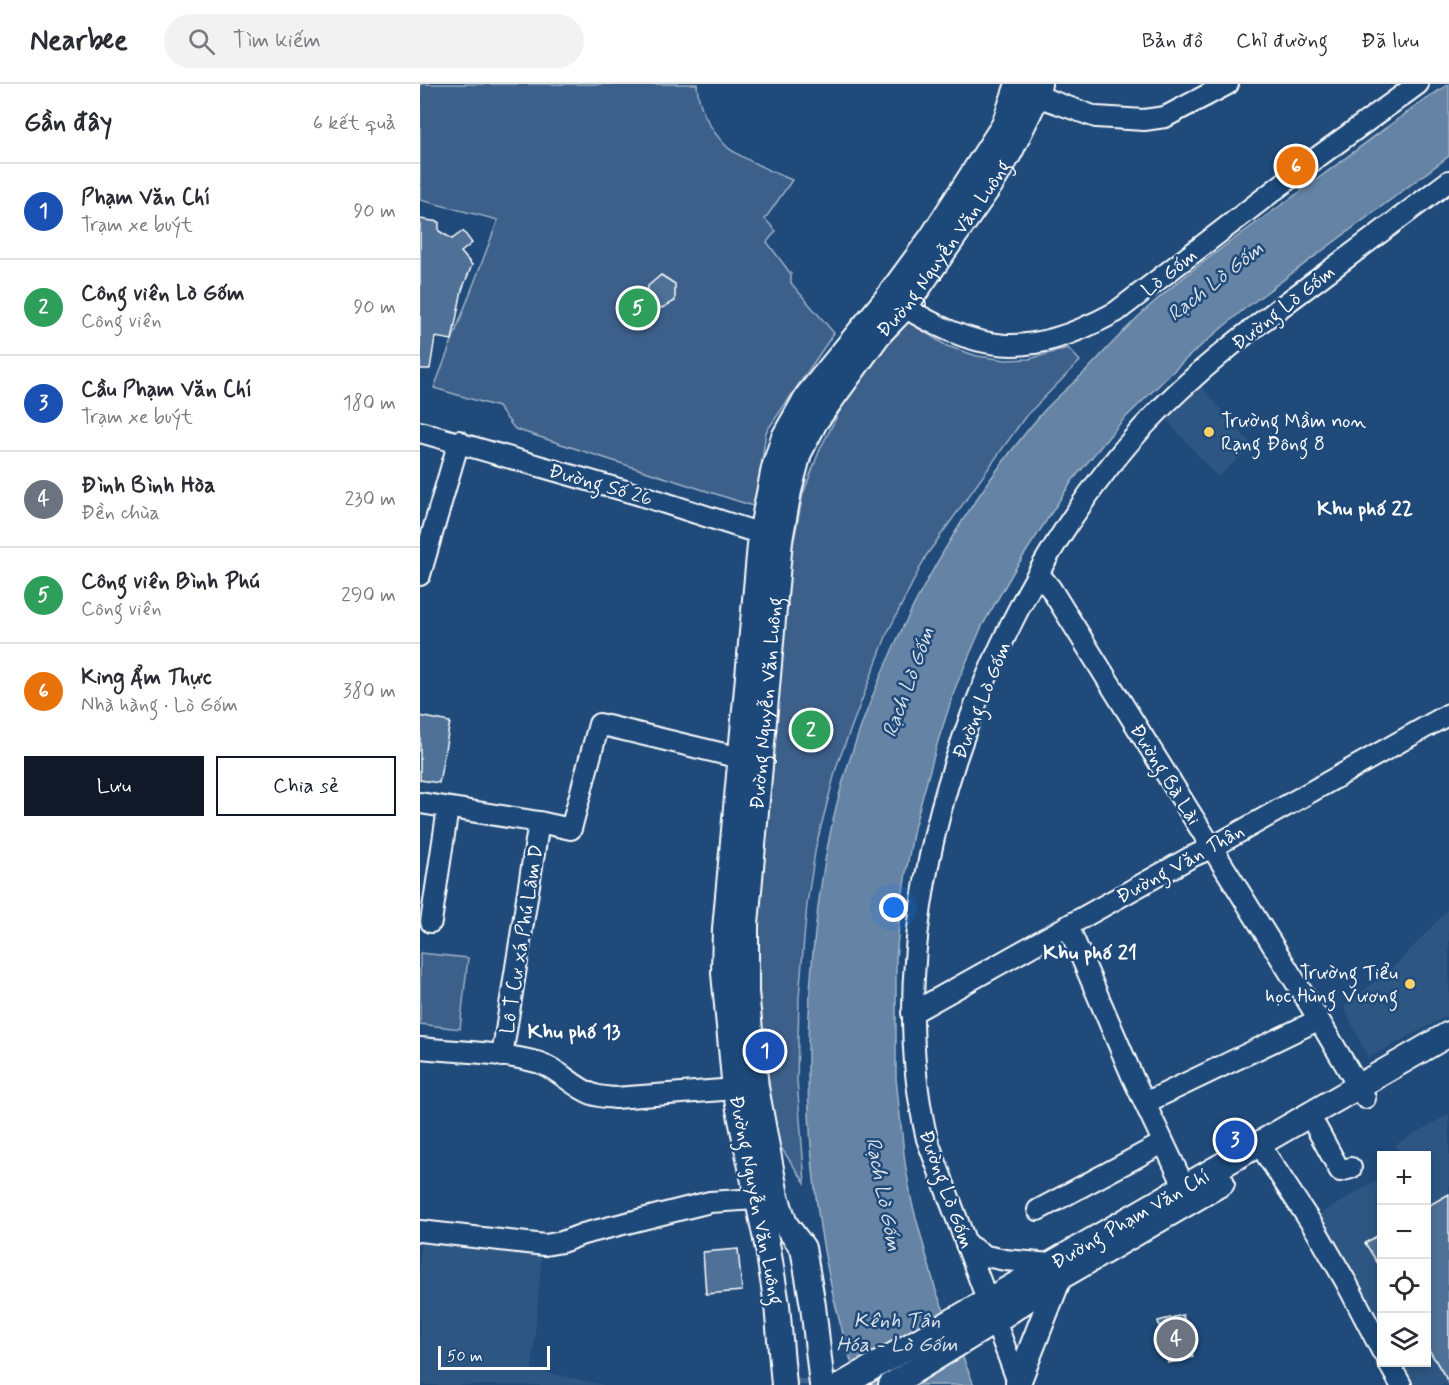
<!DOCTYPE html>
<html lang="vi">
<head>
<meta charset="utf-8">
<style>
  body { margin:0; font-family:Mynerve,sans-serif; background:#f2f2f3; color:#2b2b33 }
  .controls { position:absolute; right:18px; bottom:18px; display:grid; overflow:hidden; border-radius:0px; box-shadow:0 3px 9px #0003 }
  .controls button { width:54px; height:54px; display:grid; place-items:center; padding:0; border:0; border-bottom:2px solid #e1e1e2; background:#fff; color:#2b2b33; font:30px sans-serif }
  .scale { position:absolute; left:18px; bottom:15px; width:112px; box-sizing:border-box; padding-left:6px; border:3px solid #fff; border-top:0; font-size:16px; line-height:21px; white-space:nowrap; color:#fff; -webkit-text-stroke:4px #1f4a7a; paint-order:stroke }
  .you { position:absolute; left:474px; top:824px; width:21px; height:21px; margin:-15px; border:4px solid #fff; border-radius:50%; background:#1a73e8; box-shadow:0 0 0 9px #1a73e833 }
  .badge { display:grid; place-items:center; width:39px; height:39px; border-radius:50%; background:#111827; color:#fff; font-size:20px; font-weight:700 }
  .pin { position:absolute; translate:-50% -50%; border:3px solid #fff; box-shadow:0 2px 6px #0006 }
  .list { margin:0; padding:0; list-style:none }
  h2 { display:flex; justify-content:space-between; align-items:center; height:78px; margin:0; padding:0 24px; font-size:26px }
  h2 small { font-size:20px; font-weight:400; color:#7c7c81 }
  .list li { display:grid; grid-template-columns:39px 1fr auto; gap:18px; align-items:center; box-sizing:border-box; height:96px; padding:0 24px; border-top:2px solid #e1e1e2 }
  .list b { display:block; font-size:22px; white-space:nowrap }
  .list p { margin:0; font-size:20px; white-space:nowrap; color:#7c7c81 }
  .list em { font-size:20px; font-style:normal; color:#7c7c81 }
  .actions { display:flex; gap:12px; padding:18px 24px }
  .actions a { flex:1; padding:14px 0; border:2px solid #111827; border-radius:0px; text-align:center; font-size:21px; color:#111827 }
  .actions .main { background:#111827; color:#fff }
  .icon { flex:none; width:33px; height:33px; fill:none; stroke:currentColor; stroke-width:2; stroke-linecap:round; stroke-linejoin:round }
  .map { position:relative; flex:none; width:1029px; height:1301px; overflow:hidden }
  header { display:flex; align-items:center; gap:36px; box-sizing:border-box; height:84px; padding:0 30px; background:#fff; border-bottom:2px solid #e1e1e2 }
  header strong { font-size:28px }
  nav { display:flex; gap:33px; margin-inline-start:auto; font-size:21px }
  .search { width:420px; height:54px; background:#f2f2f3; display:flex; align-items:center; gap:15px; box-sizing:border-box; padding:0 21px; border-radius:33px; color:#7c7c81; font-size:22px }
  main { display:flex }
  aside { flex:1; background:#fff }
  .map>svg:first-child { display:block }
  .built { fill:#2e5683 }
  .green { fill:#3c618b; stroke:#9eb0c5; stroke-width:1.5 }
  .water { fill:#6583a4; stroke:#a3b5c8; stroke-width:1.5 }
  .building { fill:#507197; stroke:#fff; stroke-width:1.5 }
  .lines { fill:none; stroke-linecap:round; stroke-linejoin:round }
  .major-tunnel { stroke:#41658e; stroke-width:24; stroke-dasharray:24 12; stroke-linecap:butt }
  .minor-casing { stroke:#fff; stroke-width:24 }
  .major-casing { stroke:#fff; stroke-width:28 }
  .minor { stroke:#1f4a7a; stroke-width:20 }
  .major { stroke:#1f4a7a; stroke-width:24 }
  .poi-dot { fill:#ffd166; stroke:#1f4a7a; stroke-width:2 }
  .labels { text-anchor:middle; stroke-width:5; stroke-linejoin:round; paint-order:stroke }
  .street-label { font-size:20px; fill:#fff; stroke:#1f4a7a }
  .poi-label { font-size:20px; fill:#fff; stroke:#1f4a7a; text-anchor:start }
  .water-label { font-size:21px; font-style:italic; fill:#d8e0e8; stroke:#1f4a7a }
  .neighbourhood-label { font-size:21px; font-weight:bold; fill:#fff; stroke:#1f4a7a }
</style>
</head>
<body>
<header>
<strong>Nearbee</strong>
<div class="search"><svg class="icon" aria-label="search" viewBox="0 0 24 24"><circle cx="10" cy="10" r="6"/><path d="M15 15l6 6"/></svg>Tìm kiếm</div>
<nav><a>Bản đồ</a><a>Chỉ đường</a><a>Đã lưu</a></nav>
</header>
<main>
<aside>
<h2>Gần đây<small>6 kết quả</small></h2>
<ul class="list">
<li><span class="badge" style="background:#1a4fb4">1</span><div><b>Phạm Văn Chí</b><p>Trạm xe buýt</p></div><em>90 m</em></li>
<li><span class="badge" style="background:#2e9e5b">2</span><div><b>Công viên Lò Gốm</b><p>Công viên</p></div><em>90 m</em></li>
<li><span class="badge" style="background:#1a4fb4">3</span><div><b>Cầu Phạm Văn Chí</b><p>Trạm xe buýt</p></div><em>180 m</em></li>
<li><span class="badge" style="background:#6b7280">4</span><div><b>Đình Bình Hòa</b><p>Đền chùa</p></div><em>230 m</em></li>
<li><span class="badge" style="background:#2e9e5b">5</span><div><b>Công viên Bình Phú</b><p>Công viên</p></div><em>290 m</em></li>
<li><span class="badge" style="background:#e8710a">6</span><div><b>King Ẩm Thực</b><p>Nhà hàng · Lò Gốm</p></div><em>380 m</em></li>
</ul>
<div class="actions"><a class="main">Lưu</a><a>Chia sẻ</a></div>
</aside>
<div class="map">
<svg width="1029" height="1301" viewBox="0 0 1029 1301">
  <rect width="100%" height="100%" fill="#1f4a7a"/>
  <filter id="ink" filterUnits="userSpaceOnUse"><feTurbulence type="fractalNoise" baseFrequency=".0167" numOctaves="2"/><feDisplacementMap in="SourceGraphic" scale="12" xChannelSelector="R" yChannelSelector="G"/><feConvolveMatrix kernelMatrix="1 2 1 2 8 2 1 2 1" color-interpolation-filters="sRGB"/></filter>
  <g filter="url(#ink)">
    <!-- built -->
    <g class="built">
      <path d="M780,301L833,362L797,393L745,334Z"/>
      <path d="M1029,824V931L948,974L924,923L980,877Z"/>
      <path d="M1029,1030V1301H992L979,1279L1006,1278V1072L981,1071L975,1061Z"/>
      <path d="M961,1094V1248L895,1133Z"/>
      <path d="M0,1152L122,1168L112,1285L184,1301H0Z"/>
    </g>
    <!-- green -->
    <g class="green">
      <path d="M0,0H277C278,23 290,45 306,62C315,71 359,91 372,96L345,135L356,147L347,158L371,190V199L414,249L346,348L337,414L333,422L95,345L78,323L14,304L78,136L0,116Z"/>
      <path d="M482,234L527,262L557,272L586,276L609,275L648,264L660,277L605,333L506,472L467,550L417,681L396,762L387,820L379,913L377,997L385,1099L351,1049L335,878L358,574L370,476L383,410L400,365L427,313Z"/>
      <path d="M0,869L48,874L40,945L0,940Z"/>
    </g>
    <!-- water -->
    <path class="water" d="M1029,0V72L823,226L768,273L702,337L652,397L595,485L562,542L536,602L518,657L494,744L486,788L480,828L476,875V994L485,1079L492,1119L516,1207L554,1301H439C391,1164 380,1012 393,868C399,806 408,743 427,684C467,556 535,431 622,329C636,313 653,300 667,286C689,263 709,240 733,219C784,174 841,136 896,96C940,64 983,29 1029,0Z"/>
    <!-- building -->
    <g class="building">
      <path d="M0,135L19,138V147L32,155L43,147L52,159L41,168L52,181L42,206L32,256L15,253L10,285H0Z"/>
      <path d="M241,191L255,200V217L242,224L227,216L228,202Z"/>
      <path d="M0,632L30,638L19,699L0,696Z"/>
      <path d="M1029,1110V1299L1006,1261V1123Z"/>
      <path d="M962,1149V1186L945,1159Z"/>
      <path d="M318,1165L322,1207L286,1210L283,1168Z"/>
      <path d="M763,1231L773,1273L748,1279L738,1237Z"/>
    </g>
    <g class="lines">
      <!-- major-tunnel -->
      <path class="major-tunnel" d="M376,1295V1301"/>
      <defs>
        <g id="minor">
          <path d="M617,12L676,33L724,36L745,33L808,0"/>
          <path d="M473,216C559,270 605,277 696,228L895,75L998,0"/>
          <path d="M0,348L220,411L354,454"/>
          <path d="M619,490L631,505L893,926L945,1014"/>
          <path d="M0,491L39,357"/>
          <path d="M0,719L119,738L151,745L179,640L333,677"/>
          <path d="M11,838L28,724"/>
          <path d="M648,842L713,994L764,1102"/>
          <path d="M492,929L771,773L791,764L1029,630"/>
          <path d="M0,964C38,968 84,968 120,979C140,986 153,1003 172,1010C179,1013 187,1013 195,1014L329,1004"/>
          <path d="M82,972L119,738"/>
          <path d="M725,1019L898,936"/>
          <path d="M896,1043L920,1087L931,1084"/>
          <path d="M847,1072L897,1148L926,1198L962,1267"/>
          <path d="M618,1126L743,1059"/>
          <path d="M0,1147L125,1161L142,1158L163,1150L290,1118L336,1115"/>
          <path d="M546,1160L566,1172L585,1176L631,1180"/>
          <path d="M968,1278L981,1301"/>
          <path d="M599,1301L507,1055C452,823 566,514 724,342C773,289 831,245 889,202C935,167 982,132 1029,97"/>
        </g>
        <g id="major">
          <path d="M598,1299L639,1194"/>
          <path d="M364,1301L357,1221L348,1165L315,1006L304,889L305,845L341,450L354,384L364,353L388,311L468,213L512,153L584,41L598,0"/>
          <path id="s1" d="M402,1301L393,1222L383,1164L365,1140L356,1112L336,1003L326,908V840L360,456L369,407L379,369L395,338L459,250L484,224L573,97L590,68L617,12L619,0"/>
          <path id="s2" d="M422,1301L1029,950"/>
          <path d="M471,1301L575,1237L639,1194L802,1099"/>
        </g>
      </defs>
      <!-- minor casing -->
      <use href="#minor" class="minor-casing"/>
      <!-- major casing -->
      <use href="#major" class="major-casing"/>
      <!-- minor -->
      <use href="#minor" class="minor"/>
      <!-- major -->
      <use href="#major" class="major"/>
    </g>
  </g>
  <!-- markers -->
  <g class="poi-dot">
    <circle cx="789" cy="348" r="6"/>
    <circle cx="990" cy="900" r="6"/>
  </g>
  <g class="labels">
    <!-- street labels -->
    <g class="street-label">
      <text dy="7" stroke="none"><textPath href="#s1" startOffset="1198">Đường Nguyễn Văn Luông</textPath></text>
      <text transform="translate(749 188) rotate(-38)" y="7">Lò Gốm</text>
      <text transform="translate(863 223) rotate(-38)" y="7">Đường Lò Gốm</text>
      <text transform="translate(181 400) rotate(16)" y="7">Đường Số 26</text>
      <text transform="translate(561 616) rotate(-68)" y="7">Đường Lò Gốm</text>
      <text dy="7" stroke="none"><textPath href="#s1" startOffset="694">Đường Nguyễn Văn Luông</textPath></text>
      <text transform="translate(746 690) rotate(58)" y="7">Đường Bà Lài</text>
      <text transform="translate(760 779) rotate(-29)" y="7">Đường Văn Thân</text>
      <text transform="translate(101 855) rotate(-81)" y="7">Lô T Cư xá Phú Lâm D</text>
      <text transform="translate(527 1105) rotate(70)" y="7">Đường Lò Gốm</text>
      <text transform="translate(337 1116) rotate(79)" y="7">Đường Nguyễn Văn Luông</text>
      <text dy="7" stroke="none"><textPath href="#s2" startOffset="333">Đường Phạm Văn Chí</textPath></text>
    </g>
    <!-- poi labels -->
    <g class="poi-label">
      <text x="801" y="343">Trường Mầm non<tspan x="801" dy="23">Rạng Đông 8</tspan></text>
      <text x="978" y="895" text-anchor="end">Trường Tiểu<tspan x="978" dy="23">học Hùng Vương</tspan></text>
    </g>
    <!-- water labels -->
    <g class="water-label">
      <text transform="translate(795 197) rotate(-38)" y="7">Rạch Lò Gốm</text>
      <text transform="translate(488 598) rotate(-70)" y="7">Rạch Lò Gốm</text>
      <text transform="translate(464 1110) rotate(79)" y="7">Rạch Lò Gốm</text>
      <text x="477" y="1243">Kênh Tân<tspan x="477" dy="24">Hóa - Lò Gốm</tspan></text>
    </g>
    <!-- neighbourhood labels -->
    <g class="neighbourhood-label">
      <text x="945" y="431">Khu phố 22</text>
      <text x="670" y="875">Khu phố 21</text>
      <text x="154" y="954">Khu phố 13</text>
    </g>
  </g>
</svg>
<div class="controls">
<button>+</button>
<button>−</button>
<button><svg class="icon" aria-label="locate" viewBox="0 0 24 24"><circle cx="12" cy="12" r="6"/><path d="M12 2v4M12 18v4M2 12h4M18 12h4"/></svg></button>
<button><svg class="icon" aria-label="layers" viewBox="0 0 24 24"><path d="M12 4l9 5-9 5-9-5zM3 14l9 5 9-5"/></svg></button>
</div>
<div class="scale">50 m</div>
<div class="you"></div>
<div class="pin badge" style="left:345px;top:967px;background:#1a4fb4">1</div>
<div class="pin badge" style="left:391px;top:646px;background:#2e9e5b">2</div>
<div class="pin badge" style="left:815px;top:1056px;background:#1a4fb4">3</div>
<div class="pin badge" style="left:756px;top:1255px;background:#6b7280">4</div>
<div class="pin badge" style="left:218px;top:224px;background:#2e9e5b">5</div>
<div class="pin badge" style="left:876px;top:82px;background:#e8710a">6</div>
</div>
</main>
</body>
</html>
